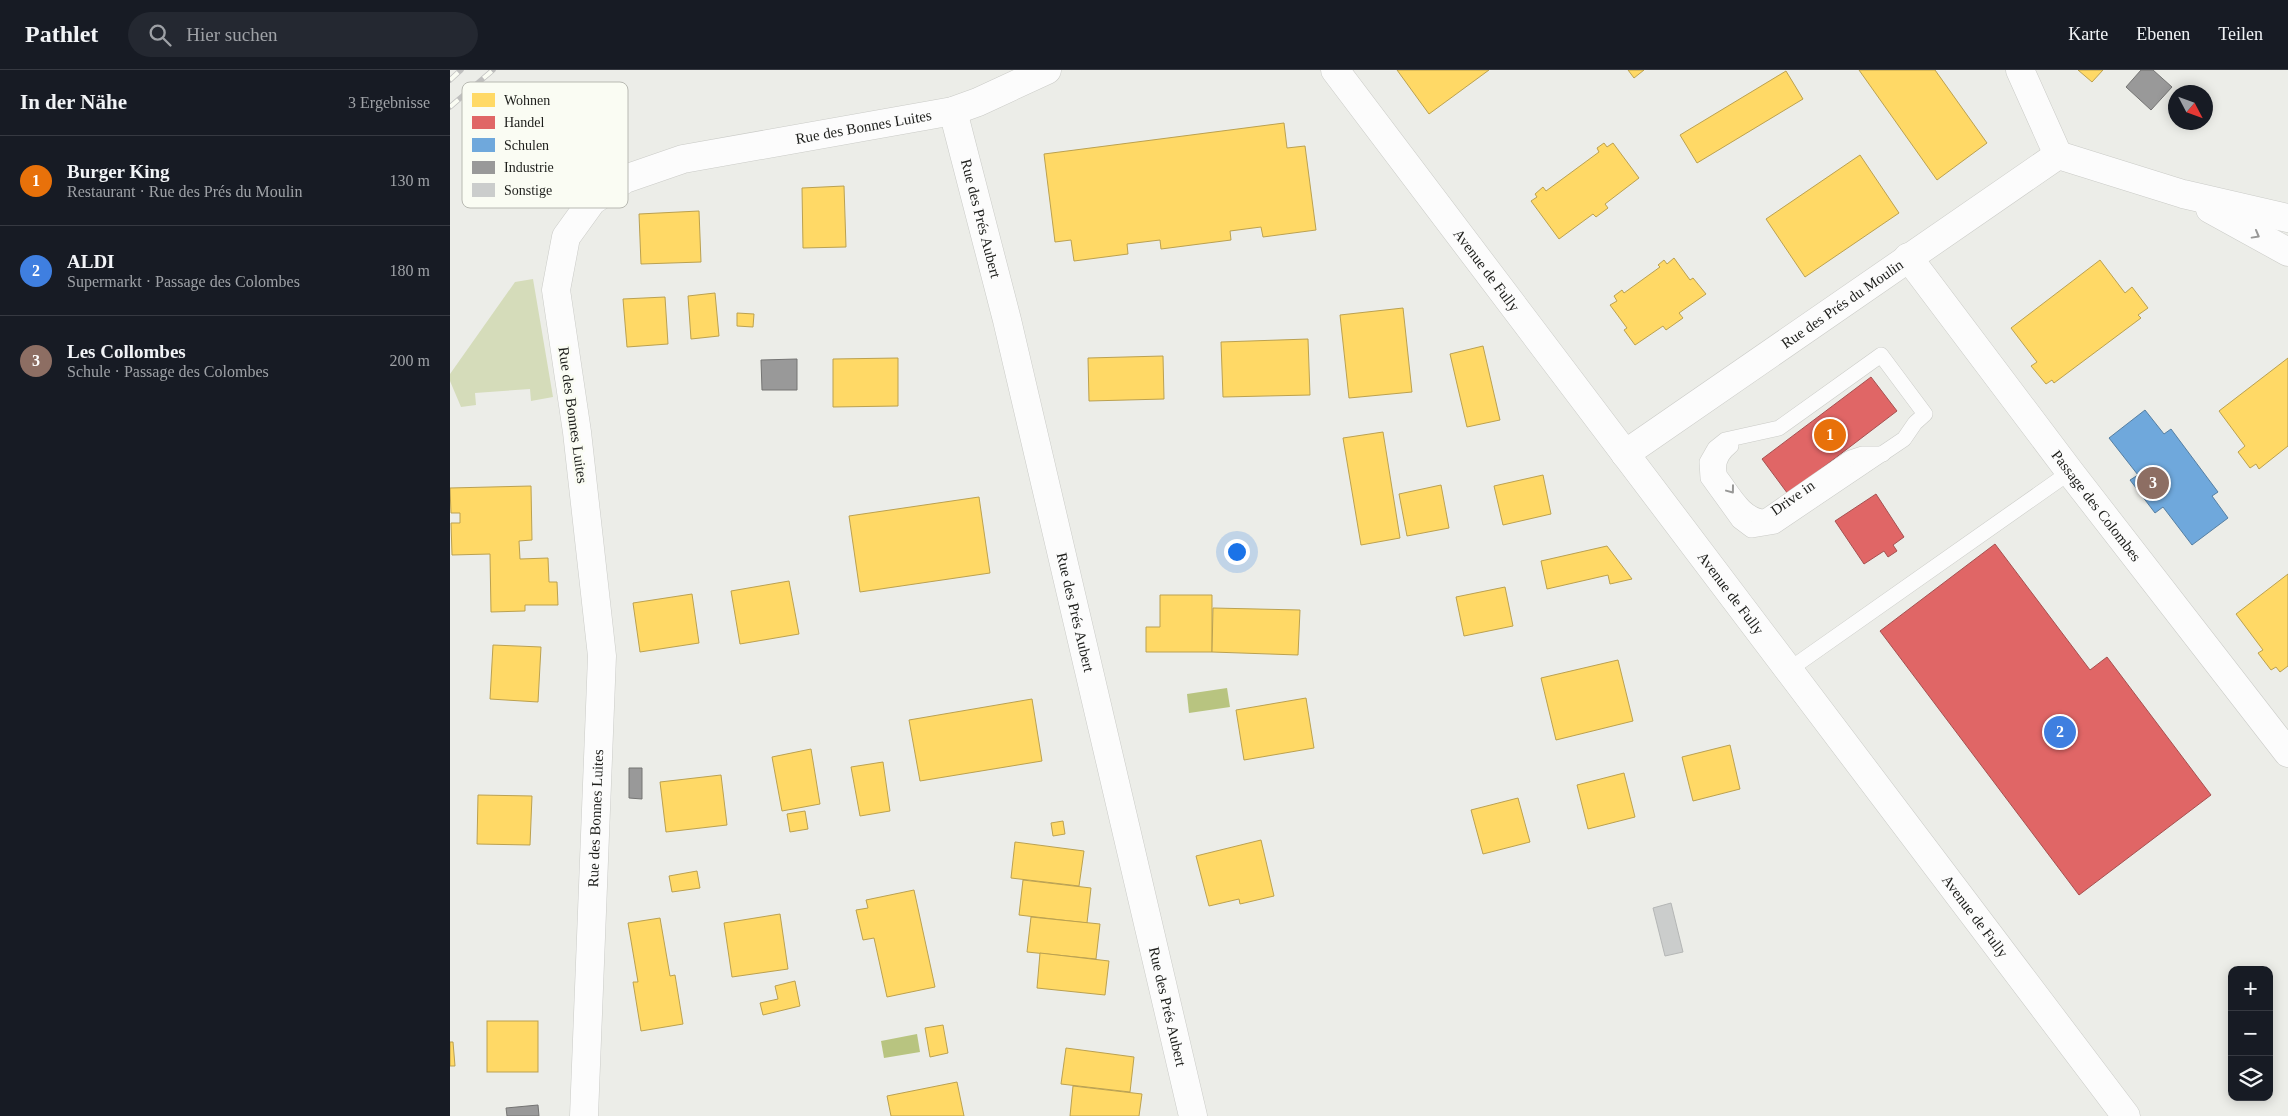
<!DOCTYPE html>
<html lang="de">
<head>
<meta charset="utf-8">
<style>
  body { margin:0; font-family:Georgia,serif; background:#242831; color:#f1f3f6 }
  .controls { position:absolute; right:15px; bottom:15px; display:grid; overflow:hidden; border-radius:10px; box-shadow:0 2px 12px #0003 }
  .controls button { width:45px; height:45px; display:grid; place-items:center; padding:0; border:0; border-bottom:1px solid #363941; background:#171b24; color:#f1f3f6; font:25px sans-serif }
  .compass { position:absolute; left:1718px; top:15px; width:45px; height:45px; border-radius:50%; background:#171b24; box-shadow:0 2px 12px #0003; rotate:131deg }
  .you { position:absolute; left:786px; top:481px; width:18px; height:18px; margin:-12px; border:4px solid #fff; border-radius:50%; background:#1a73e8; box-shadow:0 0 0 8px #1a73e833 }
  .badge { display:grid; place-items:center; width:32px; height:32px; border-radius:50%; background:#1a73e8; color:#fff; font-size:16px; font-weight:700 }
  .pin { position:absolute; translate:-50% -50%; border:2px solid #fff; box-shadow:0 1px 5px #0006 }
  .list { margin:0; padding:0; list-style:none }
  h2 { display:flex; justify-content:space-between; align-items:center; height:65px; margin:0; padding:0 20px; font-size:21px }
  h2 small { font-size:16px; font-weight:400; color:#9ea1a6 }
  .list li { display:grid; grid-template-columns:32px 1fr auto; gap:15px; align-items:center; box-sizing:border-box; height:90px; padding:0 20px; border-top:1px solid #363941 }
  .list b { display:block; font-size:19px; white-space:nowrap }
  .list p { margin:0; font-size:16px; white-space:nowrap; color:#9ea1a6 }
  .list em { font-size:16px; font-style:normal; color:#9ea1a6 }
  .icon { flex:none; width:28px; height:28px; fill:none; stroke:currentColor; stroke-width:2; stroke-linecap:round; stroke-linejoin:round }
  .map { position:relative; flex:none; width:1838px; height:1046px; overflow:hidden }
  header { display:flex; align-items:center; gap:30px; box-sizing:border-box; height:70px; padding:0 25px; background:#171b24; border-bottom:1px solid #363941 }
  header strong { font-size:24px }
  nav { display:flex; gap:28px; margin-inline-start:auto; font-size:18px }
  .search { width:350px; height:45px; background:#242831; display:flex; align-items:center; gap:12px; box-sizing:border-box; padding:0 18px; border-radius:28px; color:#9ea1a6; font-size:19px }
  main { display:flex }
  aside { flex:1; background:#171b24 }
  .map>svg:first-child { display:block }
  .green { fill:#d5dcba }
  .water { fill:#b8c480 }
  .homes { fill:#ffd966; stroke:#bba150 }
  .shops { fill:#e06666; stroke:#a65050 }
  .schools { fill:#6fa8dc; stroke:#567fa2 }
  .industry { fill:#999; stroke:#747473 }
  .building { fill:#cbcdcc; stroke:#b4b6b5 }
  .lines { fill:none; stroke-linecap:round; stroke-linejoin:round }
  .lane-casing { stroke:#cacbc7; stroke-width:16 }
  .street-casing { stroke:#cacbc7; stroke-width:29 }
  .secondary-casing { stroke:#cacbc7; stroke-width:29 }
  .lane { stroke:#fcfcfc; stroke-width:15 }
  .street { stroke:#fcfcfc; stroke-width:28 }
  .secondary { stroke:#fcfcfc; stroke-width:28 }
  .rail-casing { stroke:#bfbfbe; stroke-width:5.5 }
  .rail { stroke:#fafcf3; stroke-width:4; stroke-dasharray:11; stroke-linecap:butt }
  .oneway { stroke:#989897 }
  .labels { text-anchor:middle; stroke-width:5; stroke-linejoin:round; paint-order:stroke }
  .street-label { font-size:15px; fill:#1d1e1b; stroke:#fafcf3 }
  .key { fill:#fafcf3; stroke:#b8b9b2; stroke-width:1 }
  .key-label { font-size:14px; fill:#1d1e1b }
</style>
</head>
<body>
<header>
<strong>Pathlet</strong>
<div class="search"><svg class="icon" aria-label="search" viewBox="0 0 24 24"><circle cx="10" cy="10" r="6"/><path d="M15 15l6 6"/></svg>Hier suchen</div>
<nav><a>Karte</a><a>Ebenen</a><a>Teilen</a></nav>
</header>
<main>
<aside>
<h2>In der Nähe<small>3 Ergebnisse</small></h2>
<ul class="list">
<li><span class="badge" style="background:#e8710a">1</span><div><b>Burger King</b><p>Restaurant · Rue des Prés du Moulin</p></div><em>130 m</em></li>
<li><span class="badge" style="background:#3f7fe0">2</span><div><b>ALDI</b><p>Supermarkt · Passage des Colombes</p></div><em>180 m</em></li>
<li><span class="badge" style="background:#8d6e63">3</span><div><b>Les Collombes</b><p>Schule · Passage des Colombes</p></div><em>200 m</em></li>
</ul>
</aside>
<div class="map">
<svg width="1838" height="1046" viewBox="0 0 1838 1046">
  <rect width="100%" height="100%" fill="#ecede8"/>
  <!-- green -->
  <path class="green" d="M83,209L103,327L81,331L80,319L25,323L26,335L11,337L0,311V304L65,212Z"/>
  <!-- water -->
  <g class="water">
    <path d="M777,618L780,637L739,643L737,624Z"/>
    <path d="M467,964L470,982L434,988L431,971Z"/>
  </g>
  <!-- homes -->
  <g class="homes">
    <path d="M947,0H1039L979,44Z"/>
    <path d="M1178,0H1194L1184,8Z"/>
    <path d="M1409,0H1485L1537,73L1487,110Z"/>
    <path d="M1628,0H1653L1642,12Z"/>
    <path d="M1336,1L1353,29L1247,93L1230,65Z"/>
    <path d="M834,53L837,78L855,76L866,160L813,167L811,157L780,161L781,170L711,179L710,170L677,174L678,184L624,191L621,170L605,172L594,84Z"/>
    <path d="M1154,73L1157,77L1163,73L1189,108L1155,134L1158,138L1146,147L1143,144L1109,169L1081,131L1087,127L1085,124L1093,117L1096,121L1149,82L1147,78Z"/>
    <path d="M1410,85L1449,143L1355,207L1316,149Z"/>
    <path d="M394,116L396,177L353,178L352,118Z"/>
    <path d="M249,141L251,192L191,194L189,144Z"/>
    <path d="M1224,188L1240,210L1243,208L1256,224L1229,243L1233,248L1216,260L1213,256L1185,275L1174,260L1177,258L1160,235L1167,231L1164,226L1172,220L1174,223L1210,197L1208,195L1214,190L1217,194Z"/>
    <path d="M1650,190L1675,223L1682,217L1698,238L1688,245L1691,248L1604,313L1602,310L1596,314L1581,296L1587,292L1561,258Z"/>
    <path d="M265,223L269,266L241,269L238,226Z"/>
    <path d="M215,227L218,274L177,277L173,229Z"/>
    <path d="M953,238L962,322L899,328L890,245Z"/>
    <path d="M287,243L304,244L303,257L287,256Z"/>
    <path d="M858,269L860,325L773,327L771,272Z"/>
    <path d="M1033,276L1050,350L1017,357L1000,284Z"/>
    <path d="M713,286L714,329L639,331L638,288Z"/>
    <path d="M448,288V336L383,337V289Z"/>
    <path d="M1838,288V376L1809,399L1806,394L1800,398L1788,382L1795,376L1769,341Z"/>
    <path d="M933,362L950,468L911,475L893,368Z"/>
    <path d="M1093,405L1101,444L1053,455L1044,416Z"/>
    <path d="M991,415L999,458L957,466L949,424Z"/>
    <path d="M81,416L82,470L69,471L70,489L98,488L99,512H107L108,535H75V541L41,542L40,484L2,485L1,453H10V443H1L0,418Z"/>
    <path d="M529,427L540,503L410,522L399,446Z"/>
    <path d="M1157,476L1182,509L1160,514L1158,505L1097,519L1091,491Z"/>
    <path d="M1838,504V596L1830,602L1826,597L1821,600L1808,583L1813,580L1786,544Z"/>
    <path d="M339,511L349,564L290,574L281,521Z"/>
    <path d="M1055,517L1063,556L1014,566L1006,527Z"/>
    <path d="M242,524L249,573L190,582L183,533Z"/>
    <path d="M710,525H762V582H696V557H710Z"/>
    <path d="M763,538L850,540L848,585L762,582Z"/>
    <path d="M43,575L91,577L88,632L40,629Z"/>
    <path d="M1168,590L1183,651L1106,670L1091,608Z"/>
    <path d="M856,628L864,678L794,690L786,640Z"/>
    <path d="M582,629L592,691L470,711L459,650Z"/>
    <path d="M1280,675L1290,719L1243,731L1232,687Z"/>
    <path d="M361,679L370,734L332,741L322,687Z"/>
    <path d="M433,692L440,741L410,746L401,697Z"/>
    <path d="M1174,703L1185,747L1138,759L1127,715Z"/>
    <path d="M271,705L277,755L216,762L210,712Z"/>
    <path d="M28,725L82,726L80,775L27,774Z"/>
    <path d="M1068,728L1080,772L1033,784L1021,740Z"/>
    <path d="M355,741L358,759L340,762L337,744Z"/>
    <path d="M613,751L615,764L603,766L601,753Z"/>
    <path d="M811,770L824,826L790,834L789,829L759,836L746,786Z"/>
    <path d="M565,772L634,781L629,816L561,808Z"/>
    <path d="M247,801L250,818L222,822L219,806Z"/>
    <path d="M573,810L641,818L637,853L569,845Z"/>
    <path d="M464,820L485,917L437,927L424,868L413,870L406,840L418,838L416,830Z"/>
    <path d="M330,844L338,899L282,907L274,853Z"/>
    <path d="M581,847L650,854L646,889L577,882Z"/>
    <path d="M210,848L220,906L225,905L233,954L191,961L183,912H188L178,853Z"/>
    <path d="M590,883L659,891L655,925L587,918Z"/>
    <path d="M345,911L350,936L313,945L310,933L328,929L325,916Z"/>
    <rect x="37" y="951" width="51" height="51"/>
    <path d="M493,955L498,983L480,987L475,958Z"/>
    <path d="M0,972H3L5,996H0Z"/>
    <path d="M616,978L684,987L680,1022L611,1014Z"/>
    <path d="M507,1012L514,1046H441L437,1026Z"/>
    <path d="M623,1016L692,1024L689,1046H620Z"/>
  </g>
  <!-- shops -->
  <g class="shops">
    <path d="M1421,307L1447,341L1338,424L1312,389Z"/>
    <path d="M1426,424L1454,467L1443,475L1447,481L1438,487L1434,481L1414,494L1385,451Z"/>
    <path d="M1545,474L1640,600L1657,587L1761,725L1629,825L1430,561Z"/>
  </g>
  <!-- schools -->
  <path class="schools" d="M1695,340L1714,364L1721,359L1768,422L1762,426L1778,448L1742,475L1713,437L1705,443L1680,410L1688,405L1659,368Z"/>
  <!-- industry -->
  <g class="industry">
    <path d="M1691,0H1703L1722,17L1701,40L1676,17Z"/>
    <path d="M347,289V320H312L311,290Z"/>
    <path d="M179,698H192V729L179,728Z"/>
    <path d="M88,1035L89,1046H57L56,1038Z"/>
  </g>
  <!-- building -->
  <path class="building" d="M1221,833L1233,882L1215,886L1203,838Z"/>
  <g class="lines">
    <defs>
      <g id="lane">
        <path d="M1431,285L1475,344L1465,353L1454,369L1325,456L1301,460L1289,451L1258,408L1257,392L1265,378L1275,370L1329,358Z"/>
        <path id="s1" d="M1281,376C1271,384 1266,395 1270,406C1282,421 1294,447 1315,447L1400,388L1412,384H1433"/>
        <path d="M1340,599L1620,402"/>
      </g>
      <g id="street">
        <path d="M1570,0L1608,85"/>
        <path id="s2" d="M503,41L557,250L743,1046"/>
        <path d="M1760,139L1838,182"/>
        <path id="s3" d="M1458,187L1620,402L1838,683"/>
        <path id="s4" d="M1175,384L1608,85L1733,124L1838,148"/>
        <path id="s5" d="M134,1046L152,586L127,362L106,220L116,167L142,131L175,109L233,89L503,41L528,32L597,0"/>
      </g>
      <g id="secondary">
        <path id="s6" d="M885,0L1676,1046"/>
      </g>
    </defs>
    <!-- lane casing -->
    <use href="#lane" class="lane-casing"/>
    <!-- street casing -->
    <use href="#street" class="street-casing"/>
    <!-- secondary casing -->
    <use href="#secondary" class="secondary-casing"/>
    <!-- lane -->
    <use href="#lane" class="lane"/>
    <!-- street -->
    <use href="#street" class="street"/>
    <!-- secondary -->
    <use href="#secondary" class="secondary"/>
    <defs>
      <g id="rail">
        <path d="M0,10L11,0"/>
        <path d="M0,37L43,0"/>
      </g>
    </defs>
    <!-- rail casing -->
    <use href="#rail" class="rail-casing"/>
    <!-- rail -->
    <use href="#rail" class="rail"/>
  </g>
  <!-- one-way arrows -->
  <defs><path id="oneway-chevron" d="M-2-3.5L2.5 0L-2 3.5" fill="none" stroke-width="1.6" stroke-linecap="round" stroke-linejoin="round" transform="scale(1.25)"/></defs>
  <g class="oneway">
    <use href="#oneway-chevron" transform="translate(1806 165) rotate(29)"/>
    <use href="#oneway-chevron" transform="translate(1281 420) rotate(53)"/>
  </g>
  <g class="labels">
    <!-- street labels -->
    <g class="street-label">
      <text dy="5" stroke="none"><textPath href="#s5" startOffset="1212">Rue des Bonnes Luites</textPath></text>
      <text dy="5" stroke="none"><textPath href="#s2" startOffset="111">Rue des Prés Aubert</textPath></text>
      <text dy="5" stroke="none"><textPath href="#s6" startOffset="251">Avenue de Fully</textPath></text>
      <text dy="5" stroke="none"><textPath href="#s4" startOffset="264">Rue des Prés du Moulin</textPath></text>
      <text transform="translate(123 345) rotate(82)" y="5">Rue des Bonnes Luites</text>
      <text dy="5" stroke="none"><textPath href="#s1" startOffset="131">Drive in</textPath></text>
      <text dy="5" stroke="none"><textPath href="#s3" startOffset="312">Passage des Colombes</textPath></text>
      <text dy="5" stroke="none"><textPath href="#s6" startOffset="656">Avenue de Fully</textPath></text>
      <text dy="5" stroke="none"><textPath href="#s2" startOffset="516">Rue des Prés Aubert</textPath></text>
      <text dy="5" stroke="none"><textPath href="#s5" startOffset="298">Rue des Bonnes Luites</textPath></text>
      <text dy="5" stroke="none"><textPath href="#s6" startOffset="1061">Avenue de Fully</textPath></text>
      <text dy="5" stroke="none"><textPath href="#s2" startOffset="921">Rue des Prés Aubert</textPath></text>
    </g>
  </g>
  <!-- legend -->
  <rect x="12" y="12" width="166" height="126" rx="8" class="key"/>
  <rect x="22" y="23" width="23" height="14" fill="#ffd966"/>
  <rect x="22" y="46" width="23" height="13" fill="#e06666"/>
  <rect x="22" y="68" width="23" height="14" fill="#6fa8dc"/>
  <rect x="22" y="91" width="23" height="13" fill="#999"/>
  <rect x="22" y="113" width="23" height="14" fill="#cbcdcc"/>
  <g class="key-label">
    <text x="54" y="35">Wohnen</text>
    <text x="54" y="57">Handel</text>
    <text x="54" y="80">Schulen</text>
    <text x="54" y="102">Industrie</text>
    <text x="54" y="125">Sonstige</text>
  </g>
</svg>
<div class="controls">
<button>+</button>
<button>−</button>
<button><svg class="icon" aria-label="layers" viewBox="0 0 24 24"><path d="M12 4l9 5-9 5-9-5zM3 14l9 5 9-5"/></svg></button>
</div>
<svg class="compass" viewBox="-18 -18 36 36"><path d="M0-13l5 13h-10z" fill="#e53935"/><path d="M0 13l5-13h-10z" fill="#9ea1a6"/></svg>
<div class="you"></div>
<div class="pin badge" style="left:1380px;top:365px;background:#e8710a">1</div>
<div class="pin badge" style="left:1610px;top:662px;background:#3f7fe0">2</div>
<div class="pin badge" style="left:1703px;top:413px;background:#8d6e63">3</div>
</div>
</main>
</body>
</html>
